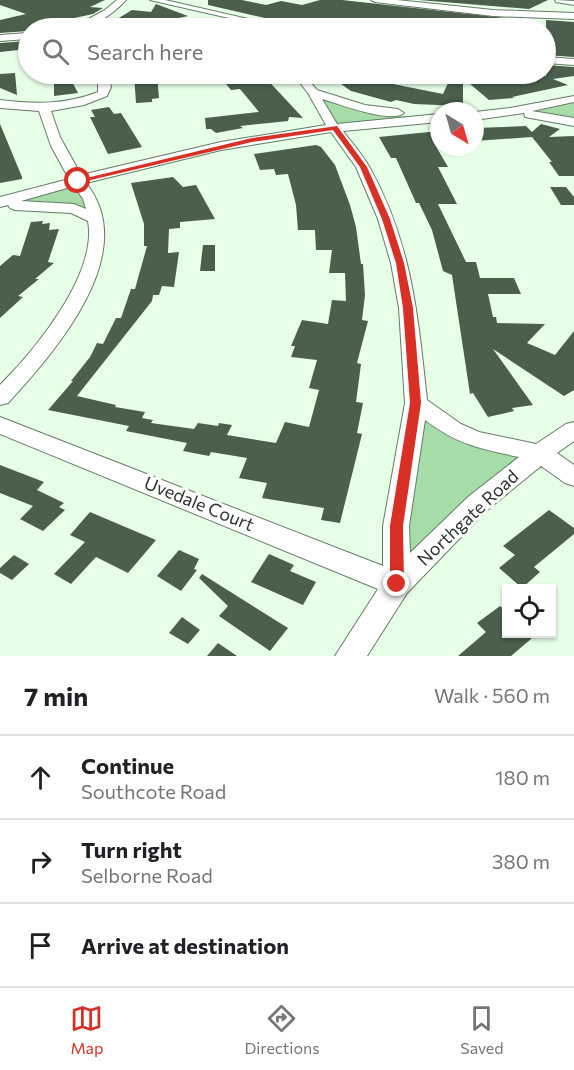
<!DOCTYPE html>
<html lang="en">
<head>
<meta charset="utf-8">
<style>
  body { margin:0; font-family:Commissioner,sans-serif; background:#f2f2f2; color:#202124 }
  .controls { position:absolute; right:18px; bottom:18px; display:grid; overflow:hidden; border-radius:0px; box-shadow:0 2px 4px #0004 }
  .controls button { width:54px; height:54px; display:grid; place-items:center; padding:0; border:0; border-bottom:2px solid #e0e0e0; background:#fff; color:#202124; font:30px sans-serif }
  .compass { position:absolute; left:430px; top:102px; width:54px; height:54px; border-radius:50%; background:#fff; box-shadow:0 2px 4px #0004; rotate:143deg }
  .stop { position:absolute; width:18px; height:18px; margin:-14px; border:4px solid #d93025; border-radius:50%; background:#fff }
  .stop.end { background:#d93025; border-color:#fff; box-shadow:0 2px 6px #0008 }
  .list { margin:0; padding:0; list-style:none }
  h2 { display:flex; justify-content:space-between; align-items:center; height:78px; margin:0; padding:0 24px; font-size:26px }
  h2 small { font-size:20px; font-weight:400; color:#757577 }
  .list li { display:grid; grid-template-columns:39px 1fr auto; gap:18px; align-items:center; box-sizing:border-box; height:84px; padding:0 24px; border-top:2px solid #e0e0e0 }
  .list b { display:block; font-size:22px; white-space:nowrap }
  .list p { margin:0; font-size:20px; white-space:nowrap; color:#757577 }
  .list em { font-size:20px; font-style:normal; color:#757577 }
  .icon { flex:none; width:33px; height:33px; fill:none; stroke:currentColor; stroke-width:2; stroke-linecap:round; stroke-linejoin:round }
  .map { position:relative; flex:none; width:574px; height:656px; overflow:hidden }
  .search { position:absolute; background:#fff; box-shadow:0 2px 4px #0004; left:18px; right:18px; top:18px; height:66px; display:flex; align-items:center; gap:15px; box-sizing:border-box; padding:0 21px; border-radius:33px; color:#757577; font-size:22px }
  .sheet { height:330px; background:#fff }
  nav { display:flex; justify-content:space-around; align-items:center; box-sizing:border-box; height:84px; border-top:2px solid #e0e0e0; background:#fff; font-size:16px; color:#757577 }
  nav a { display:grid; justify-items:center; gap:3px }
  nav .on { color:#d93025 }
  .map>svg:first-child { display:block }
  .green { fill:#a5dca8 }
  .building { fill:#4b5f4c }
  .lines { fill:none; stroke-linecap:round; stroke-linejoin:round }
  .minor-casing { stroke:#667b67; stroke-width:2 }
  .minor { fill:#fff; fill-rule:evenodd }
  .route { fill:#d93025 }
  .labels { text-anchor:middle; stroke-width:6; stroke-linejoin:round; paint-order:stroke }
  .near-street-label { font-size:18px; fill:#2c352d; stroke:#fff }
</style>
</head>
<body>
<div class="map">
<svg width="574" height="656" viewBox="0 0 574 656">
  <rect width="100%" height="100%" fill="#e7fee7"/>
  <!-- green -->
  <g class="green">
    <path d="M324,99L392,115L417,117L337,124L322,100Z"/>
    <path d="M574,101V120L529,111Z"/>
    <path d="M75,185L89,211L15,202Z"/>
    <path d="M425,421C456,444 478,451 516,452L521,457L474,495L414,560L401,552L409,521Z"/>
  </g>
  <!-- building -->
  <g class="building">
    <path d="M0,0H105L90,7L103,8L93,14L28,28V31L0,33V20L26,14L0,5Z"/>
    <path d="M208,0H242L266,5L281,1L302,5L320,0H342L514,19L512,28L476,26L474,28H452L455,22L420,18L413,24L397,22L387,28H333L274,20L208,5Z"/>
    <path d="M419,0H548L529,9Z"/>
    <path d="M156,4L188,16L161,22L154,19L143,26L109,24L132,10L151,12Z"/>
    <path d="M546,20L574,22V57L546,55Z"/>
    <path d="M28,41V49L0,52V43Z"/>
    <path d="M546,65L574,67V76L553,79L568,85L512,97L514,98L489,100L463,78V106L414,104L396,100L391,102L351,91L327,74H343L443,94L452,74L546,76Z"/>
    <path d="M15,73L17,95L0,88V74Z"/>
    <path d="M54,74H68L78,93L54,96Z"/>
    <path d="M134,74H157L159,98L152,99V102L136,103Z"/>
    <path d="M218,74H262L303,118L289,117L288,121L240,126L243,128L216,133L211,129H206L205,118L259,112L240,89L231,90Z"/>
    <path d="M109,107L114,114L121,113L142,147L108,154L90,117H95L91,110Z"/>
    <path d="M0,124L22,177V179L0,183Z"/>
    <path d="M541,124L560,129L549,137L574,136V176H559L549,162H552L532,137L475,141V128L526,126L532,132Z"/>
    <path d="M439,131V142L434,143L448,167H438L457,204H438L466,262H476L480,278H514L521,294H488L493,317H496L497,323L545,324L527,343L555,355L574,331V390L564,396L493,349L533,405L512,408L514,411L488,417L473,393L470,394L452,275L443,271L432,230L419,203H416L396,158H391L379,137Z"/>
    <path d="M316,145L321,147L335,165L350,205L356,227L361,264H363L365,295L362,320L368,321L357,363L361,364L356,402L363,403L357,433L362,434L340,523L321,520L324,508L262,498L267,483L239,478L247,458L211,452L209,456L183,451L187,443L126,431L129,426L48,410L73,381H71L90,357L97,343L103,344L116,318H121L131,289H135L147,246H144V224L131,183L173,177L183,187L196,185L215,219L180,222V228L169,229L168,253L179,252L174,287L162,286L159,295H153L152,301L77,396L116,405L115,407L145,412L142,418L153,420L151,423L194,429L198,423L218,426L219,423L232,425L227,435L276,443L285,422L309,427L319,390L309,388L317,360L291,357L295,346H291L302,320L328,324L332,300L346,301L345,273H329L332,250H316L315,230H298L296,205L288,174L276,175L274,169L260,170L254,154Z"/>
    <path d="M550,187H566L574,197V205H561Z"/>
    <path d="M43,221L42,224L50,223L49,230L59,229L48,262L54,263L35,279H39L18,296L23,297L0,318V266L13,255L20,256L31,222Z"/>
    <path d="M203,245H215V271H200Z"/>
    <path d="M0,465L44,482L37,490L64,503L59,507L65,510L43,531L20,519L33,506L0,493Z"/>
    <path d="M549,510L574,528V534L534,567L540,572L522,588L499,568L515,555L503,546Z"/>
    <path d="M90,512L156,540L128,573L96,557L71,584L54,574L85,542L70,535Z"/>
    <path d="M179,550L199,559L194,569L197,570L181,591L157,576Z"/>
    <path d="M269,554L294,565L290,571L316,582L303,605L251,582Z"/>
    <path d="M14,555L29,564L12,580L0,573V568Z"/>
    <path d="M202,574L288,628L270,651L219,616L228,606L199,578Z"/>
    <path d="M500,606L507,612V633H538L511,656H458L486,632L477,623Z"/>
    <path d="M182,617L200,630L188,644L169,633Z"/>
    <path d="M218,643L237,656H207Z"/>
  </g>
  <g class="lines">
    <defs>
      <g id="minor">
        <path d="M117,0H126C113,14 91,30 72,28L105,10Z"/>
        <path d="M150,0H165L288,28H273Z"/>
        <path d="M371,0H397L493,10L574,13V19L493,16L375,2Z"/>
        <path d="M555,0L574,1V5L556,2Z"/>
        <path d="M28,33V39L0,41V35Z"/>
        <path d="M546,57L574,59V65L546,63Z"/>
        <path d="M98,74H108L111,87L107,96L84,105L51,111L60,137L81,175L221,142L326,125L308,93L293,74H303L317,90L365,105L398,109L404,113C391,124 339,104 322,99L337,124L439,114V122L343,131C352,143 363,155 370,168C412,244 418,316 427,400L461,424L479,432L536,444L566,424L574,422V441L557,453L574,465V486L565,483L541,466L486,511L407,593L367,656H335L378,589L0,434V417L383,566V526L405,403L399,308L391,263L378,219L356,167L331,132L221,150L86,183C142,253 55,352 8,403L0,405V385C35,350 98,274 88,221L71,213L15,210L10,208L8,205L0,207V197L69,179L51,146L39,111L0,108V100C35,104 65,105 98,92ZM74,186L83,199L86,209L74,204L21,201ZM425,420C456,444 481,449 519,457L468,497L410,553L409,526Z"/>
        <path d="M574,96V102L532,111L574,118V126L525,117L524,113L475,120V112L510,108Z"/>
      </g>
    </defs>
    <!-- minor casing -->
    <use href="#minor" class="minor-casing"/>
    <!-- minor -->
    <use href="#minor" class="minor"/>
  </g>
  <!-- route -->
  <path class="route" d="M337,126L367,167L390,219L404,263L413,308L421,403L403,526L404,584L402,588H392L390,584V526L410,403L403,308L396,263L382,219L360,167L333,130L252,142L78,183L74,181L252,138Z"/>
  <g class="labels">
    <!-- near-street labels -->
    <g class="near-street-label">
      <text transform="translate(199 504) rotate(22)" y="6">Uvedale Court</text>
      <text transform="translate(468 518) rotate(-43)" y="6">Northgate Road</text>
    </g>
  </g>
</svg>
<div class="controls">
<button><svg class="icon" aria-label="locate" viewBox="0 0 24 24"><circle cx="12" cy="12" r="6"/><path d="M12 2v4M12 18v4M2 12h4M18 12h4"/></svg></button>
</div>
<svg class="compass" viewBox="-18 -18 36 36"><path d="M0-13l5 13h-10z" fill="#e53935"/><path d="M0 13l5-13h-10z" fill="#757577"/></svg>
<div class="stop" style="left:78px;top:181px"></div>
<div class="stop end" style="left:397px;top:584px"></div>
<div class="search"><svg class="icon" aria-label="search" viewBox="0 0 24 24"><circle cx="10" cy="10" r="6"/><path d="M15 15l6 6"/></svg>Search here</div>
</div>
<section class="sheet">
<h2>7 min<small>Walk · 560 m</small></h2>
<ul class="list">
<li><svg class="icon" aria-label="ahead" viewBox="0 0 24 24"><path d="M12 20V5M6 11l6-6 6 6"/></svg><div><b>Continue</b><p>Southcote Road</p></div><em>180 m</em></li>
<li><svg class="icon" aria-label="right" viewBox="0 0 24 24"><path d="M7 20v-9h11M14 6l5 5-5 5"/></svg><div><b>Turn right</b><p>Selborne Road</p></div><em>380 m</em></li>
<li><svg class="icon" aria-label="arrive" viewBox="0 0 24 24"><path d="M6 21V4h12l-3 4 3 4H6"/></svg><div><b>Arrive at destination</b></div></li>
</ul>
</section>
<nav>
<a class="on"><svg class="icon" aria-label="map" viewBox="0 0 24 24"><path d="M3 6l6-2 6 2 6-2v14l-6 2-6-2-6 2zM9 4v14M15 6v14"/></svg>Map</a>
<a><svg class="icon" aria-label="directions" viewBox="0 0 24 24"><path d="M12 3l9 9-9 9-9-9zM9 14v-3h6M13 9l2 2-2 2"/></svg>Directions</a>
<a><svg class="icon" aria-label="saved" viewBox="0 0 24 24"><path d="M7 4h10v16l-5-4-5 4z"/></svg>Saved</a>
</nav>
</body>
</html>
